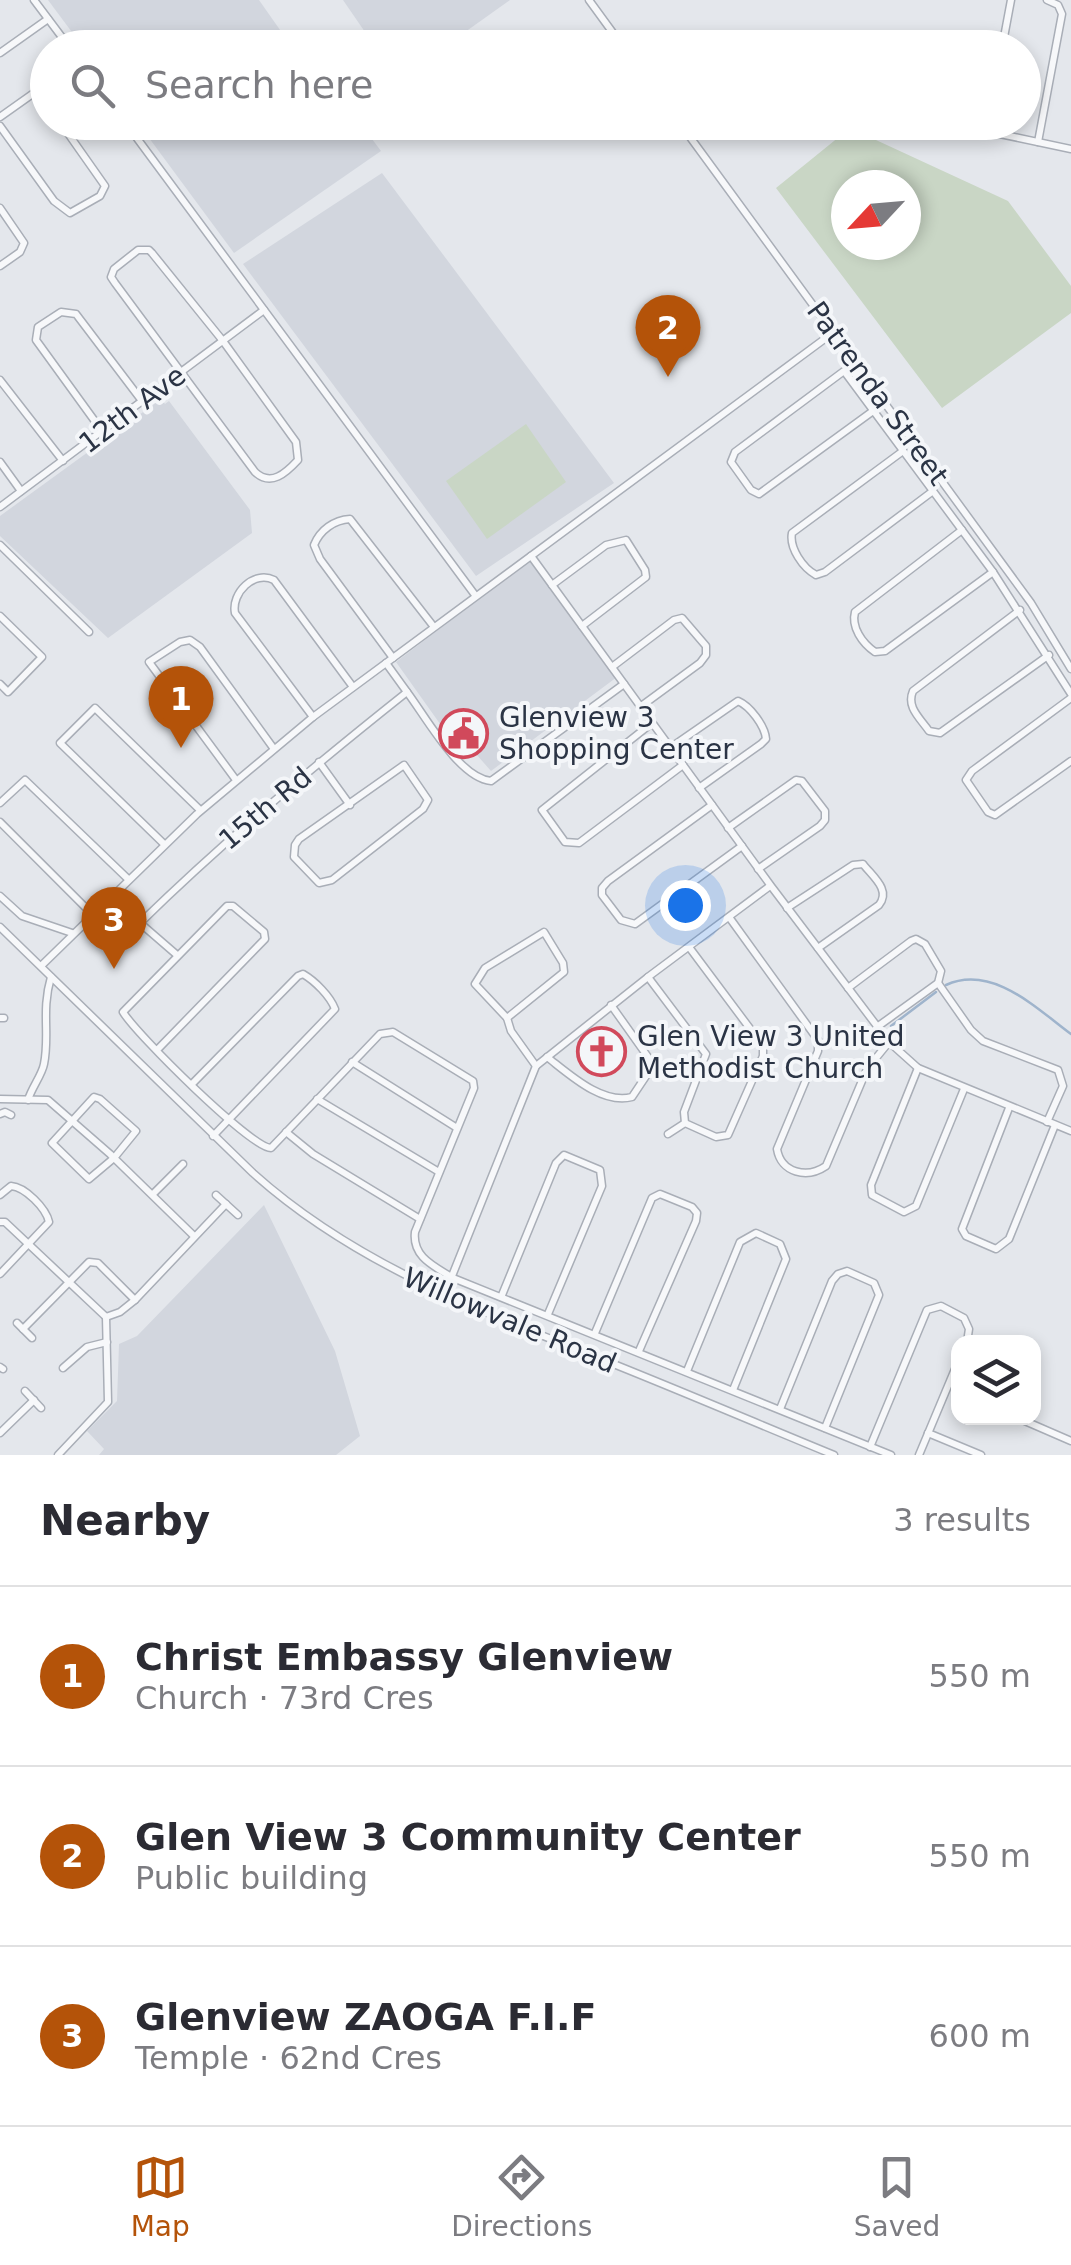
<!DOCTYPE html>
<html lang="en">
<head>
<meta charset="utf-8">
<style>
  body { margin:0; font-family:"DejaVu Sans",sans-serif; background:#f2f2f3; color:#2b2b33 }
  .controls { position:absolute; right:30px; bottom:30px; display:grid; overflow:hidden; border-radius:20px; box-shadow:0 5px 15px #0003 }
  .controls button { width:90px; height:90px; display:grid; place-items:center; padding:0; border:0; border-bottom:2px solid #e1e1e2; background:#fff; color:#2b2b33; font:50px sans-serif }
  .compass { position:absolute; left:831px; top:170px; width:90px; height:90px; border-radius:50%; background:#fff; box-shadow:0 5px 15px #0003; rotate:244deg }
  .you { position:absolute; left:685px; top:905px; width:35px; height:35px; margin:-25px; border:8px solid #fff; border-radius:50%; background:#1a73e8; box-shadow:0 0 0 15px #1a73e833 }
  .badge { display:grid; place-items:center; width:65px; height:65px; border-radius:50%; background:#b45309; color:#fff; font-size:32px; font-weight:700 }
  .pin { position:absolute; translate:-50% -82px; filter:drop-shadow(0 2px 5px #0008) }
  .pin::after { content:''; position:absolute; top:52px; width:35px; height:30px; background:inherit; clip-path:polygon(0 0,100% 0,50% 100%) }
  .list { margin:0; padding:0; list-style:none }
  h2 { display:flex; justify-content:space-between; align-items:center; height:130px; margin:0; padding:0 40px; font-size:42px }
  h2 small { font-size:32px; font-weight:400; color:#7c7c81 }
  .list li { display:grid; grid-template-columns:65px 1fr auto; gap:30px; align-items:center; box-sizing:border-box; height:180px; padding:0 40px; border-top:2px solid #e1e1e2 }
  .list b { display:block; font-size:38px; white-space:nowrap }
  .list p { margin:0; font-size:32px; white-space:nowrap; color:#7c7c81 }
  .list em { font-size:32px; font-style:normal; color:#7c7c81 }
  .icon { flex:none; width:55px; height:55px; fill:none; stroke:currentColor; stroke-width:2; stroke-linecap:round; stroke-linejoin:round }
  .map { position:relative; flex:none; width:1071px; height:1455px; overflow:hidden }
  .search { position:absolute; background:#fff; box-shadow:0 5px 15px #0003; left:30px; right:30px; top:30px; height:110px; display:flex; align-items:center; gap:25px; box-sizing:border-box; padding:0 35px; border-radius:55px; color:#7c7c81; font-size:38px }
  .sheet { height:670px; background:#fff }
  nav { display:flex; justify-content:space-around; align-items:center; box-sizing:border-box; height:140px; border-top:2px solid #e1e1e2; background:#fff; font-size:28px; color:#7c7c81 }
  nav a { display:grid; justify-items:center; gap:5px }
  nav .on { color:#b45309 }
  .map>svg:first-child { display:block }
  .built { fill:#d2d6de }
  .green { fill:#c9d6c5; fill-rule:evenodd }
  .lines { fill:none; stroke-linecap:round; stroke-linejoin:round }
  .stream { stroke:#9fb4cc; stroke-width:2.5 }
  .minor-casing { stroke:#a9aeb7; stroke-width:9 }
  .minor { stroke:#f7f8fa; stroke-width:6 }
  .labels { text-anchor:middle; stroke-width:8; stroke-linejoin:round; paint-order:stroke }
  .street-label { font-size:28px; fill:#2b3445; stroke:#f4f6f9 }
  .poi-label { font-size:28px; fill:#2b3445; stroke:#f4f6f9; text-anchor:start }
</style>
</head>
<body>
<div class="map">
<svg width="1071" height="1455" viewBox="0 0 1071 1455">
  <rect width="100%" height="100%" fill="#e4e7ec"/>
  <!-- built -->
  <g class="built">
    <path d="M48,0H259L292,47H83Z"/>
    <path d="M343,0H510L444,47L376,48Z"/>
    <path d="M138,123H360L381,151L234,253Z"/>
    <path d="M382,173L614,483L476,576L243,264Z"/>
    <path d="M161,399L165,404L169,401L250,510L252,533L108,638L0,536V516Z"/>
    <path d="M531,559L617,677L491,771L476,754L465,759L396,662Z"/>
    <path d="M264,1205L335,1351L360,1436L336,1455H99L104,1449L87,1431L117,1401L119,1344L137,1336Z"/>
  </g>
  <!-- green -->
  <g class="green">
    <path d="M850,128L1008,201L1071,286V313L942,408L776,188ZM846,185H906V245H846Z"/>
    <path d="M526,424L566,482L487,539L446,481Z"/>
  </g>
  <g class="lines">
    <!-- stream -->
    <g class="stream">
      <path d="M946,985C992,964 1036,1008 1071,1034"/>
      <path d="M891,1026L936,992"/>
    </g>
    <defs>
      <g id="minor">
        <path d="M34,0L70,48"/>
        <path d="M589,0L624,48"/>
        <path d="M1002,48L1011,0"/>
        <path d="M0,53L48,19"/>
        <path d="M37,91L48,105"/>
        <path d="M0,117L48,83"/>
        <path d="M125,122L475,595"/>
        <path d="M679,122L1031,603L1071,669"/>
        <path d="M990,122L995,132L1000,134L1071,149"/>
        <path d="M0,126L54,201L70,213L100,196L105,186L60,122"/>
        <path d="M1038,142L1062,14L1058,5L1047,0"/>
        <path d="M0,208L24,243L20,252L0,266"/>
        <path d="M138,250H149L152,253L223,341L296,442L298,460C286,473 271,487 255,472L115,283L111,277L114,269Z"/>
        <path d="M0,380L63,461"/>
        <path d="M873,411L759,494L751,490L731,462L735,452L844,371L993,572L1071,694"/>
        <path d="M102,431L36,340L38,327L61,312L76,314L142,401"/>
        <path d="M903,451L792,533C789,548 803,568 816,575L825,572L933,491"/>
        <path d="M0,462L21,491"/>
        <path d="M0,507L264,310"/>
        <path d="M962,530L855,612C851,627 862,643 875,652L885,651L993,572"/>
        <path d="M0,545L89,632"/>
        <path d="M531,556L771,886L889,1042L918,1068L1071,1131"/>
        <path d="M552,585L606,545L626,540L645,570L646,577L582,626"/>
        <path d="M1020,610L913,691C906,707 920,718 929,731L940,733L1049,655"/>
        <path d="M0,616L42,657L8,692L0,684"/>
        <path d="M393,658L320,559L314,545C320,530 334,520 350,519L434,627"/>
        <path d="M612,667L674,620L682,618L706,646V655L700,663L640,707"/>
        <path d="M407,692C426,717 459,778 491,781L624,684"/>
        <path d="M1071,698L972,771L966,780L988,812L995,815L1071,761"/>
        <path d="M313,717L235,613C231,593 254,570 274,580L353,687"/>
        <path d="M652,723L542,810L565,842L579,843L683,765"/>
        <path d="M670,748L738,701C750,706 765,726 766,739L761,744L699,788"/>
        <path d="M319,762L350,805"/>
        <path d="M404,765L428,800L423,809L332,880L319,883L294,857L295,845L299,839Z"/>
        <path d="M236,780L149,662L180,642L190,640L200,647L274,749"/>
        <path d="M0,803L25,780L128,879"/>
        <path d="M712,805L608,881L602,888V895L621,920L635,924L742,846"/>
        <path d="M0,822L92,914"/>
        <path d="M728,828L796,780L802,781L825,811V820L820,826L758,869"/>
        <path d="M164,844L60,743L95,708L200,810"/>
        <path d="M0,896L22,916L72,933"/>
        <path d="M787,908L853,865L863,864C873,877 891,890 879,905L818,948"/>
        <path d="M729,917L818,1040V1051L777,1149C781,1173 807,1179 826,1166L867,1069L889,1042"/>
        <path d="M0,927L253,1173C353,1263 478,1310 601,1359C679,1390 756,1423 834,1455"/>
        <path d="M544,932L563,963L564,972L507,1018L475,984L485,968Z"/>
        <path d="M177,955L140,923C225,840 314,766 407,692L386,663"/>
        <path d="M41,966L197,814L313,717L834,332"/>
        <path d="M648,977L706,1054L684,1112L685,1123L716,1137L728,1135L763,1056V1046L689,947"/>
        <path d="M938,983L971,1030L983,1041L1058,1070L1063,1086L1047,1122"/>
        <path d="M848,988L911,941L916,939L925,944L941,971L938,983L877,1027"/>
        <path d="M0,1018H4"/>
        <path d="M507,1018L511,1031L536,1066"/>
        <path d="M157,1050L265,939L264,932L233,906H227L123,1012C136,1034 251,1148 271,1148L380,1034L393,1032L473,1081L474,1088L415,1232C412,1257 434,1266 453,1278L891,1455"/>
        <path d="M547,1057C569,1074 602,1105 632,1097L646,1076L648,1057L611,1005"/>
        <path d="M352,1062L457,1128"/>
        <path d="M918,1068L871,1185L872,1195L904,1212L916,1206L964,1089"/>
        <path d="M192,1084L298,976L303,974C315,981 330,996 335,1009L213,1136"/>
        <path d="M94,1097L100,1099L136,1131L114,1158L89,1179L52,1143Z"/>
        <path d="M0,1099L48,1100L110,1154L194,1236"/>
        <path d="M317,1099L439,1172"/>
        <path d="M28,1100C32,1087 42,1075 44,1064C50,1034 41,1011 51,977"/>
        <path d="M1009,1108L962,1229L966,1236L996,1249L1009,1239L1055,1125"/>
        <path d="M0,1114L5,1112L11,1115"/>
        <path d="M286,1132L313,1154L420,1219"/>
        <path d="M668,1134L685,1123"/>
        <path d="M153,1194L183,1164"/>
        <path d="M0,1195L11,1186C25,1187 46,1208 49,1222L0,1274"/>
        <path d="M216,1195L238,1215"/>
        <path d="M0,1222H5L106,1317"/>
        <path d="M502,1295L556,1163L564,1155L600,1170L602,1186L548,1314"/>
        <path d="M444,1296L536,1066L648,977L770,886"/>
        <path d="M106,1317L120,1312L135,1300L226,1204"/>
        <path d="M17,1323L32,1338"/>
        <path d="M23,1329L89,1262L98,1263L135,1300"/>
        <path d="M595,1333L652,1198L660,1194L692,1207L697,1213L696,1221L639,1351"/>
        <path d="M0,1367L3,1369"/>
        <path d="M63,1368L87,1347L107,1342"/>
        <path d="M687,1371L740,1242L756,1233L780,1244L786,1259L733,1390"/>
        <path d="M25,1391L41,1408"/>
        <path d="M780,1409L832,1281L838,1274L847,1271L874,1283L879,1295L825,1428"/>
        <path d="M1018,1418L1071,1441"/>
        <path d="M0,1433L34,1400"/>
        <path d="M928,1433L981,1455"/>
        <path d="M870,1447L927,1310L941,1306L964,1318L969,1329L967,1342"/>
        <path d="M58,1455L108,1402L106,1317"/>
        <path d="M919,1455L958,1362"/>
      </g>
    </defs>
    <!-- minor casing -->
    <use href="#minor" class="minor-casing"/>
    <!-- minor -->
    <use href="#minor" class="minor"/>
  </g>
  <!-- icons -->
  <defs>
    <symbol id="civic-ring" viewBox="-11 -11 22 22"><circle r="9.5" fill="#f4f6f9" stroke="#d1495b" stroke-width="1.5"/><path d="M-.6-6.5H3V-4.5H.6V-3L4-1V1h2V6H-6V1h2V-1L-.6-3ZM-1.2 2.5V6h2.4V2.5Z" fill="#d1495b"/></symbol>
    <symbol id="church-ring" viewBox="-11 -11 22 22"><circle r="9.5" fill="#f4f6f9" stroke="#d1495b" stroke-width="1.5"/><path d="M-1.2-6h2.4v3.5h3.3v2.4h-3.3V6h-2.4V-.1h-3.3v-2.4h3.3Z" fill="#d1495b"/></symbol>
  </defs>
  <g fill-rule="evenodd">
    <use href="#civic-ring" x="436" y="706" width="55" height="55"/>
    <use href="#church-ring" x="574" y="1024" width="55" height="55"/>
  </g>
  <g class="labels">
    <!-- street labels -->
    <g class="street-label">
      <text transform="translate(878 393) rotate(54)" y="10">Patrenda Street</text>
      <text transform="translate(132 409) rotate(-37)" y="10">12th Ave</text>
      <text transform="translate(265 808) rotate(-40)" y="10">15th Rd</text>
      <text transform="translate(510 1320) rotate(23)" y="10">Willowvale Road</text>
    </g>
    <!-- poi labels -->
    <g class="poi-label">
      <text x="499" y="727">Glenview 3<tspan x="499" dy="32">Shopping Center</tspan></text>
      <text x="637" y="1046">Glen View 3 United<tspan x="637" dy="32">Methodist Church</tspan></text>
    </g>
  </g>
</svg>
<div class="controls">
<button><svg class="icon" aria-label="layers" viewBox="0 0 24 24"><path d="M12 4l9 5-9 5-9-5zM3 14l9 5 9-5"/></svg></button>
</div>
<svg class="compass" viewBox="-18 -18 36 36"><path d="M0-13l5 13h-10z" fill="#e53935"/><path d="M0 13l5-13h-10z" fill="#7c7c81"/></svg>
<div class="you"></div>
<div class="pin badge" style="left:181px;top:748px">1</div>
<div class="pin badge" style="left:668px;top:377px">2</div>
<div class="pin badge" style="left:114px;top:969px">3</div>
<div class="search"><svg class="icon" aria-label="search" viewBox="0 0 24 24"><circle cx="10" cy="10" r="6"/><path d="M15 15l6 6"/></svg>Search here</div>
</div>
<section class="sheet">
<h2>Nearby<small>3 results</small></h2>
<ul class="list">
<li><span class="badge">1</span><div><b>Christ Embassy Glenview</b><p>Church · 73rd Cres</p></div><em>550 m</em></li>
<li><span class="badge">2</span><div><b>Glen View 3 Community Center</b><p>Public building</p></div><em>550 m</em></li>
<li><span class="badge">3</span><div><b>Glenview ZAOGA F.I.F</b><p>Temple · 62nd Cres</p></div><em>600 m</em></li>
</ul>
</section>
<nav>
<a class="on"><svg class="icon" aria-label="map" viewBox="0 0 24 24"><path d="M3 6l6-2 6 2 6-2v14l-6 2-6-2-6 2zM9 4v14M15 6v14"/></svg>Map</a>
<a><svg class="icon" aria-label="directions" viewBox="0 0 24 24"><path d="M12 3l9 9-9 9-9-9zM9 14v-3h6M13 9l2 2-2 2"/></svg>Directions</a>
<a><svg class="icon" aria-label="saved" viewBox="0 0 24 24"><path d="M7 4h10v16l-5-4-5 4z"/></svg>Saved</a>
</nav>
</body>
</html>
